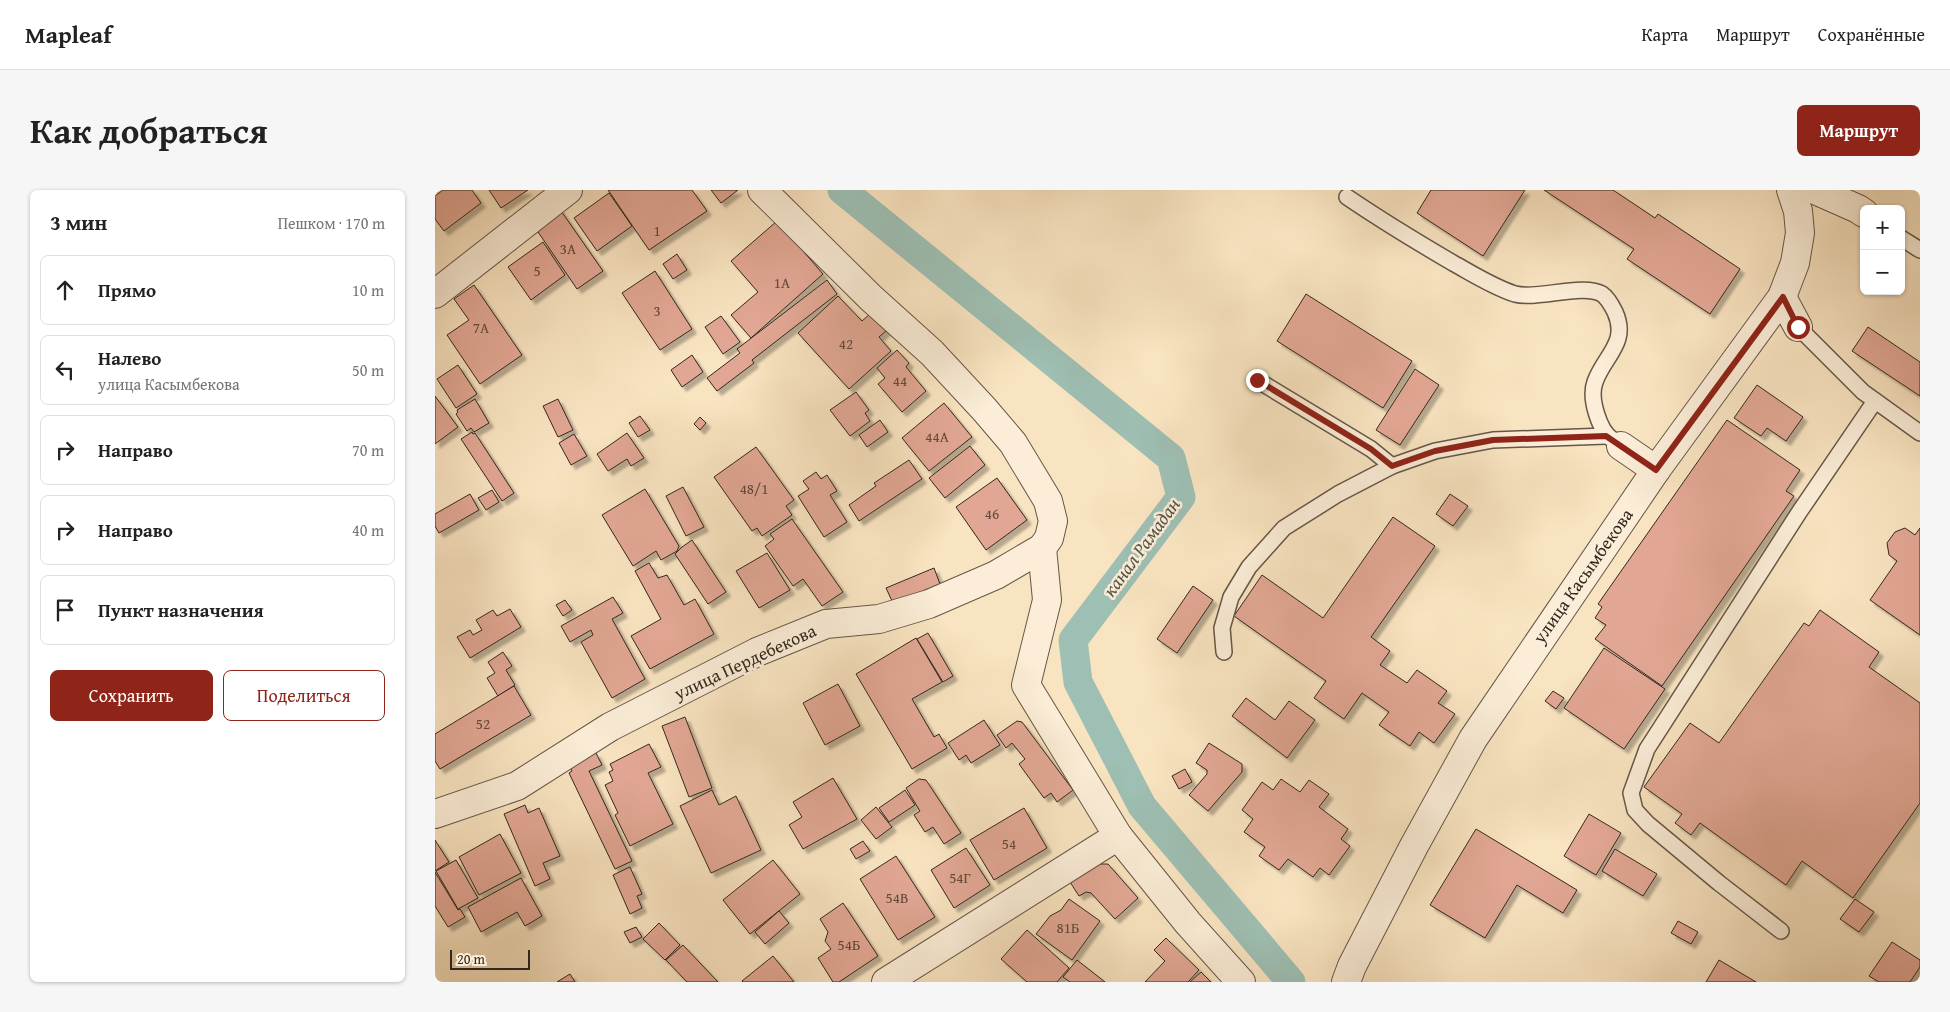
<!DOCTYPE html>
<html lang="ru">
<head>
<meta charset="utf-8">
<style>
  body { margin:0; font-family:"Gentium Book Plus",serif; background:#f6f6f6; color:#222 }
  .controls { position:absolute; right:15px; top:15px; display:grid; overflow:hidden; border-radius:8px; box-shadow:0 1px 4px #0004 }
  .controls button { width:45px; height:45px; display:grid; place-items:center; padding:0; border:0; border-bottom:1px solid #e0e0e0; background:#fff; color:#222; font:25px sans-serif }
  .scale { position:absolute; left:15px; bottom:12px; width:80px; box-sizing:border-box; padding-left:5px; border:2px solid #34281e; border-top:0; font-size:14px; line-height:18px; white-space:nowrap; color:#34281e; -webkit-text-stroke:4px #fbedd7; paint-order:stroke }
  .stop { position:absolute; width:15px; height:15px; margin:-11px; border:4px solid #8f2418; border-radius:50%; background:#fff }
  .stop.end { background:#8f2418; border-color:#fff; box-shadow:0 1px 5px #0008 }
  .list { margin:0; padding:0; list-style:none }
  h2 { display:flex; justify-content:space-between; align-items:center; height:65px; margin:0; padding:0 20px; font-size:21px }
  h2 small { font-size:16px; font-weight:400; color:#767676 }
  .list li { display:grid; grid-template-columns:32px 1fr auto; gap:15px; align-items:center; box-sizing:border-box; height:70px; margin:0 10px 10px; padding:0 10px; border:1px solid #e0e0e0; border-radius:8px }
  .list b { display:block; font-size:19px; white-space:nowrap }
  .list p { margin:0; font-size:16px; white-space:nowrap; color:#767676 }
  .list em { font-size:16px; font-style:normal; color:#767676 }
  .actions { display:flex; gap:10px; padding:15px 20px }
  .actions a { flex:1; padding:11px 0; border:1px solid #8f2418; border-radius:8px; text-align:center; font-size:18px; color:#8f2418 }
  .actions .main { background:#8f2418; color:#fff }
  .icon { flex:none; width:28px; height:28px; fill:none; stroke:currentColor; stroke-width:2; stroke-linecap:round; stroke-linejoin:round }
  .map { position:relative; flex:none; width:1485px; height:792px; overflow:hidden; border-radius:8px }
  header { display:flex; align-items:center; gap:30px; box-sizing:border-box; height:70px; padding:0 25px; background:#fff; border-bottom:1px solid #e0e0e0 }
  header strong { font-size:24px }
  nav { display:flex; gap:28px; margin-inline-start:auto; font-size:18px }
  .intro { display:flex; align-items:center; justify-content:space-between; box-sizing:border-box; height:120px; padding:0 30px }
  h1 { margin:0; font-size:35px }
  .button { padding:12px 22px; border-radius:8px; background:#8f2418; color:#fff; font-size:18px; font-weight:700 }
  main { display:flex; gap:30px; padding:0 30px }
  aside { flex:1; background:#fff; border-radius:8px; box-shadow:0 1px 4px #0004 }
  .map>svg:first-child { display:block }
  .lines { fill:none; stroke-linecap:round; stroke-linejoin:round }
  .canal { stroke:#9ebfb3; stroke-width:29 }
  .building { fill:#e2a794; stroke:#34281e; filter:url(#shadow) }
  .service-casing { stroke:#655747; stroke-width:18 }
  .minor-casing { stroke:#655747; stroke-width:30 }
  .service { stroke:#fbedd7; stroke-width:15 }
  .minor { stroke:#fbedd7; stroke-width:28 }
  .route { stroke:#8f2418; stroke-width:6 }
  .labels { text-anchor:middle; stroke-width:5; stroke-linejoin:round; paint-order:stroke }
  .number-label { font-size:15px; fill:#60483c }
  .street-label { font-size:18px; fill:#34281e; stroke:#fbedd7 }
  .water-label { font-size:19px; font-style:italic; fill:#54554b; stroke:#fbedd7 }
</style>
</head>
<body>
<header>
<strong>Mapleaf</strong>
<nav><a>Карта</a><a>Маршрут</a><a>Сохранённые</a></nav>
</header>
<div class="intro"><h1>Как добраться</h1><a class="button">Маршрут</a></div>
<main>
<aside>
<h2>3 мин<small>Пешком · 170 m</small></h2>
<ul class="list">
<li><svg class="icon" aria-label="ahead" viewBox="0 0 24 24"><path d="M12 20V5M6 11l6-6 6 6"/></svg><div><b>Прямо</b></div><em>10 m</em></li>
<li><svg class="icon" aria-label="left" viewBox="0 0 24 24"><path d="M17 20v-9H6M10 6l-5 5 5 5"/></svg><div><b>Налево</b><p>улица Касымбекова</p></div><em>50 m</em></li>
<li><svg class="icon" aria-label="right" viewBox="0 0 24 24"><path d="M7 20v-9h11M14 6l5 5-5 5"/></svg><div><b>Направо</b></div><em>70 m</em></li>
<li><svg class="icon" aria-label="right" viewBox="0 0 24 24"><path d="M7 20v-9h11M14 6l5 5-5 5"/></svg><div><b>Направо</b></div><em>40 m</em></li>
<li><svg class="icon" aria-label="arrive" viewBox="0 0 24 24"><path d="M6 21V4h12l-3 4 3 4H6"/></svg><div><b>Пункт назначения</b></div></li>
</ul>
<div class="actions"><a class="main">Сохранить</a><a>Поделиться</a></div>
</aside>
<div class="map">
<svg width="1485" height="792" viewBox="0 0 1485 792">
  <defs>
    <filter id="shadow"><feDropShadow dx="4.5" dy="4.5" stdDeviation="1" flood-color="#0004"/></filter>
  </defs>
  <rect width="100%" height="100%" fill="#f9e4c1"/>
  <filter id="stains"><feTurbulence type="fractalNoise" baseFrequency=".004" numOctaves="4"/><feColorMatrix values="0 0 0 0 .2 0 0 0 0 .09 0 0 0 0 .02 0 0 0 .5 -.17"/></filter>
  <radialGradient id="worn" r=".72"><stop offset=".6" stop-color="#630" stop-opacity="0"/><stop offset="1" stop-color="#630" stop-opacity=".3"/></radialGradient>
  <g class="lines">
    <!-- canal -->
    <path class="canal" d="M407,0L736,268L746,307L638,450L643,492L707,616L856,792"/>
  </g>
  <!-- building -->
  <g class="building">
    <path d="M8,0H37L46,13L9,41L0,29V6Z"/>
    <path d="M54,0H93L66,18Z"/>
    <path d="M173,0H257L272,21L214,60Z"/>
    <path d="M276,0H303L286,13Z"/>
    <path d="M996,0H1090L1048,66L982,23Z"/>
    <path d="M1109,0H1178L1220,28L1223,24L1305,79L1275,124L1192,69L1199,59Z"/>
    <path d="M174,3L197,36L162,61L139,28Z"/>
    <path d="M124,18L168,81L142,99L99,36Z"/>
    <path d="M342,31L388,84L316,148L296,125L323,102L296,71Z"/>
    <path d="M108,52L130,85L96,110L73,77Z"/>
    <path d="M242,64L252,80L238,89L228,74Z"/>
    <path d="M220,81L257,139L225,160L187,103Z"/>
    <path d="M392,90L402,104L317,170L319,173L282,201L272,188L305,163L302,159Z"/>
    <path d="M39,95L87,165L45,194L12,145L34,130L19,109Z"/>
    <path d="M871,104L977,171L948,218L842,151Z"/>
    <path d="M403,106L427,131L436,123L452,140L444,147L456,161L414,199L363,143Z"/>
    <path d="M286,126L305,152L288,164L270,137Z"/>
    <path d="M1433,137L1485,172V206L1417,161Z"/>
    <path d="M462,160L474,173L471,177L491,201L467,222L443,194L450,188L442,178Z"/>
    <path d="M257,165L268,182L247,197L236,180Z"/>
    <path d="M23,175L42,204L21,218L2,189Z"/>
    <path d="M980,179L1004,195L965,255L941,240Z"/>
    <path d="M1322,195L1368,227L1351,251L1332,238L1326,246L1299,228Z"/>
    <path d="M421,202L434,220L430,223L435,231L415,246L395,220Z"/>
    <path d="M0,206L23,237L0,254Z"/>
    <path d="M40,209L54,233L39,242L36,238L32,241L21,224L23,222L22,220Z"/>
    <path d="M123,209L138,240L123,247L108,216Z"/>
    <path d="M509,213L537,247L494,281L467,248Z"/>
    <path d="M205,226L215,240L203,247L194,233Z"/>
    <path d="M265,227L271,233L265,240L259,234Z"/>
    <path d="M445,230L453,242L432,257L424,245Z"/>
    <path d="M1292,230L1365,280L1351,301L1359,306L1227,496L1160,449L1171,435L1160,428L1167,417L1163,414Z"/>
    <path d="M37,242L38,244L40,243L79,303L67,311L26,249Z"/>
    <path d="M192,243L209,268L196,276L192,269L173,281L162,264Z"/>
    <path d="M139,244L152,266L136,275L124,253Z"/>
    <path d="M535,256L550,275L510,308L494,288Z"/>
    <path d="M321,257L359,310L351,316L357,325L327,346L322,338L317,341L279,287Z"/>
    <path d="M474,270L487,289L424,331L414,315L441,296L439,293Z"/>
    <path d="M381,282L386,289L392,285L402,301L395,305L412,332L389,347L363,306L374,299L368,291Z"/>
    <path d="M562,288L592,330L551,360L521,317Z"/>
    <path d="M248,297L269,337L251,346L231,306Z"/>
    <path d="M210,299L244,356L242,361L226,370L221,361L198,376L167,325Z"/>
    <path d="M57,300L64,312L51,320L43,308Z"/>
    <path d="M35,304L44,320L4,343L0,336V324Z"/>
    <path d="M1015,304L1033,316L1018,336L1001,324Z"/>
    <path d="M958,327L1000,356L936,447L955,461L945,475L972,493L982,480L1012,501L1003,513L1020,524L999,553L984,542L975,556L944,535L954,522L927,503L909,529L879,508L891,491L799,426L827,385L888,428Z"/>
    <path d="M357,329L408,402L387,416L368,389L358,396L330,356L339,349L335,344Z"/>
    <path d="M1470,338L1480,345L1485,338V445L1435,410L1462,371L1454,365L1452,353L1460,342Z"/>
    <path d="M257,350L291,402L273,414L240,364L247,357Z"/>
    <path d="M332,363L355,400L324,418L301,381Z"/>
    <path d="M214,373L223,388L232,385L249,415L260,409L279,444L215,479L196,446L226,429L200,381Z"/>
    <path d="M499,378L505,394L458,413L451,398Z"/>
    <path d="M758,396L778,410L742,463L722,449Z"/>
    <path d="M178,407L188,423L177,429L210,489L177,508L146,452L158,445L156,440L135,452L126,436Z"/>
    <path d="M130,410L137,420L128,426L121,415Z"/>
    <path d="M75,419L86,437L35,468L22,447L35,440L38,445L47,440L41,430L58,420L62,426Z"/>
    <path d="M1385,420L1444,462L1434,477L1485,513V613L1418,708L1367,671L1351,695L1265,633L1256,645L1240,633L1247,624L1209,597L1255,533L1284,553L1369,433L1374,436Z"/>
    <path d="M493,443L518,486L508,492L482,449Z"/>
    <path d="M481,448L507,492L477,509L499,547L504,544L512,558L477,579L421,484Z"/>
    <path d="M1169,458L1230,499L1189,559L1129,518Z"/>
    <path d="M68,462L77,476L71,480L80,495L63,506L52,488L60,483L53,472Z"/>
    <path d="M403,494L425,536L390,555L368,513Z"/>
    <path d="M79,496L96,525L5,579L0,571V544Z"/>
    <path d="M1118,501L1129,508L1121,519L1110,511Z"/>
    <path d="M811,508L840,530L854,511L880,530L852,568L797,526Z"/>
    <path d="M250,527L277,598L254,607L227,536Z"/>
    <path d="M549,530L565,555L536,573L531,565L524,570L513,553Z"/>
    <path d="M582,531L587,532L638,600L622,612L616,603L609,608L584,574L590,569L577,553L571,558L562,545Z"/>
    <path d="M774,553L807,574V582L773,621L754,605L772,584V580L761,573Z"/>
    <path d="M214,554L226,577L213,583L238,634L195,656L180,625L183,623L170,595L178,591L174,582L178,580L175,574Z"/>
    <path d="M161,563L167,575L154,581L197,671L180,679L134,583L137,581L134,575Z"/>
    <path d="M750,579L757,592L744,599L737,586Z"/>
    <path d="M398,588L422,629L368,659L354,635L367,627L358,612Z"/>
    <path d="M484,589L491,590L526,643L509,654L498,637L490,642L479,625L485,621L471,598Z"/>
    <path d="M846,589L865,602L874,590L894,604L884,617L913,639L906,649L915,656L894,685L885,678L878,687L853,669L844,680L824,666L830,657L809,642L818,629L807,620L827,592L838,600Z"/>
    <path d="M277,600L284,615L301,606L326,660L276,683L245,616Z"/>
    <path d="M470,600L480,615L454,632L444,618Z"/>
    <path d="M90,615L93,623L104,618L125,666L108,673L115,689L100,696L69,624Z"/>
    <path d="M441,617L457,637L441,649L426,630Z"/>
    <path d="M589,618L612,658L559,690L535,650Z"/>
    <path d="M1154,624L1186,643L1161,685L1129,666Z"/>
    <path d="M1041,639L1142,700L1128,723L1082,695L1050,748L995,715Z"/>
    <path d="M65,644L86,683L44,705L24,667Z"/>
    <path d="M0,650L14,672L0,681Z"/>
    <path d="M428,651L435,661L421,669L415,659Z"/>
    <path d="M531,658L555,695L519,718L496,680Z"/>
    <path d="M1180,659L1222,684L1208,706L1167,681Z"/>
    <path d="M461,666L500,727L463,750L425,689Z"/>
    <path d="M21,670L43,708L23,719L1,681Z"/>
    <path d="M338,670L365,704L315,744L288,710Z"/>
    <path d="M663,674H673L703,708L680,729L656,703L651,702L644,706L635,692Z"/>
    <path d="M195,677L207,704L202,706L207,718L195,724L178,685Z"/>
    <path d="M0,682L23,720L25,719L30,727L13,737L0,716Z"/>
    <path d="M86,688L107,726L90,736L82,722L46,742L33,717Z"/>
    <path d="M634,709L665,731L637,770L601,744L615,726L626,720Z"/>
    <path d="M1420,709L1439,722L1424,742L1405,729Z"/>
    <path d="M408,713L443,766L404,792H398L383,768L396,759L390,751L393,742L385,729Z"/>
    <path d="M344,721L354,733L330,754L320,742Z"/>
    <path d="M1243,731L1263,742L1256,754L1236,743Z"/>
    <path d="M224,733L245,755L230,770L208,749Z"/>
    <path d="M201,737L207,747L195,753L189,742Z"/>
    <path d="M592,740L634,778L622,792H592L566,769Z"/>
    <path d="M731,748L764,780L753,792H710L730,771L719,760Z"/>
    <path d="M1457,752L1485,770V777L1475,792H1444L1434,786Z"/>
    <path d="M248,755L283,792H252L231,770Z"/>
    <path d="M338,766L359,792H308L307,791Z"/>
    <path d="M642,770L670,792H635L628,787Z"/>
    <path d="M1284,770L1321,792H1271Z"/>
    <path d="M766,782L776,792H755Z"/>
    <path d="M135,784L140,792H122Z"/>
  </g>
  <g class="lines">
    <defs>
      <g id="service">
        <path d="M912,7C946,30 982,52 1018,73C1038,84 1058,97 1080,104C1102,110 1148,93 1167,104C1173,108 1177,116 1180,122C1194,153 1169,166 1160,192C1154,208 1164,241 1178,250"/>
        <path d="M1466,48L1485,60"/>
        <path d="M1363,137L1428,202L1485,243"/>
        <path d="M822,190L936,259L957,276"/>
        <path d="M789,462L787,438L796,407L814,377L849,338L903,304L957,276L1000,261L1058,250L1171,246"/>
        <path d="M1346,741L1284,693L1213,634L1200,620L1196,603L1212,559L1365,321L1440,211"/>
      </g>
      <g id="minor">
        <path d="M1380,0L1423,19L1429,23"/>
        <path d="M0,104L133,0"/>
        <path d="M1347,107L1363,137"/>
        <path d="M1186,256L1221,280"/>
        <path d="M607,358L612,410L591,495L683,646L753,733L806,792"/>
        <path d="M0,624L82,596L175,537L322,462L391,434L444,429L494,414L561,385L607,358L614,348L618,331L613,311L578,253L549,219L497,163L436,108L327,0"/>
        <path d="M451,792L683,646"/>
        <path d="M911,792L917,776L979,656L1038,549L1221,280L1347,107L1360,73L1365,43L1363,21L1356,0"/>
      </g>
    </defs>
    <!-- service casing -->
    <use href="#service" class="service-casing"/>
    <!-- minor casing -->
    <use href="#minor" class="minor-casing"/>
    <!-- service -->
    <use href="#service" class="service"/>
    <!-- minor -->
    <use href="#minor" class="minor"/>
  </g>
  <g class="lines">
    <!-- route -->
    <path class="route" d="M822,190L936,259L957,276L1000,261L1058,250L1171,246L1221,280L1348,107L1363,137"/>
  </g>
  <g class="labels">
    <!-- number labels -->
    <g class="number-label">
      <text x="222" y="46">1</text>
      <text x="133" y="64">3А</text>
      <text x="102" y="86">5</text>
      <text x="347" y="98">1А</text>
      <text x="222" y="126">3</text>
      <text x="46" y="143">7А</text>
      <text x="411" y="159">42</text>
      <text x="465" y="196">44</text>
      <text x="502" y="252">44А</text>
      <text x="319" y="304">48/1</text>
      <text x="557" y="329">46</text>
      <text x="48" y="539">52</text>
      <text x="574" y="659">54</text>
      <text x="525" y="693">54Г</text>
      <text x="462" y="713">54В</text>
      <text x="633" y="743">81Б</text>
      <text x="414" y="760">54Б</text>
    </g>
    <!-- street labels -->
    <g class="street-label">
      <text transform="translate(1148 386) rotate(-55)" y="6">улица Касымбекова</text>
      <text transform="translate(310 472) rotate(-25)" y="6">улица Пердебекова</text>
    </g>
    <!-- water labels -->
    <g class="water-label">
      <text transform="translate(706 357) rotate(-54)" y="7">канал Рамадан</text>
    </g>
  </g>
  <rect width="100%" height="100%" filter="url(#stains)"/>
  <rect width="100%" height="100%" fill="url(#worn)"/>
</svg>
<div class="controls">
<button>+</button>
<button>−</button>
</div>
<div class="scale">20 m</div>
<div class="stop" style="left:1363px;top:137px"></div>
<div class="stop end" style="left:822px;top:190px"></div>
</div>
</main>
</body>
</html>
